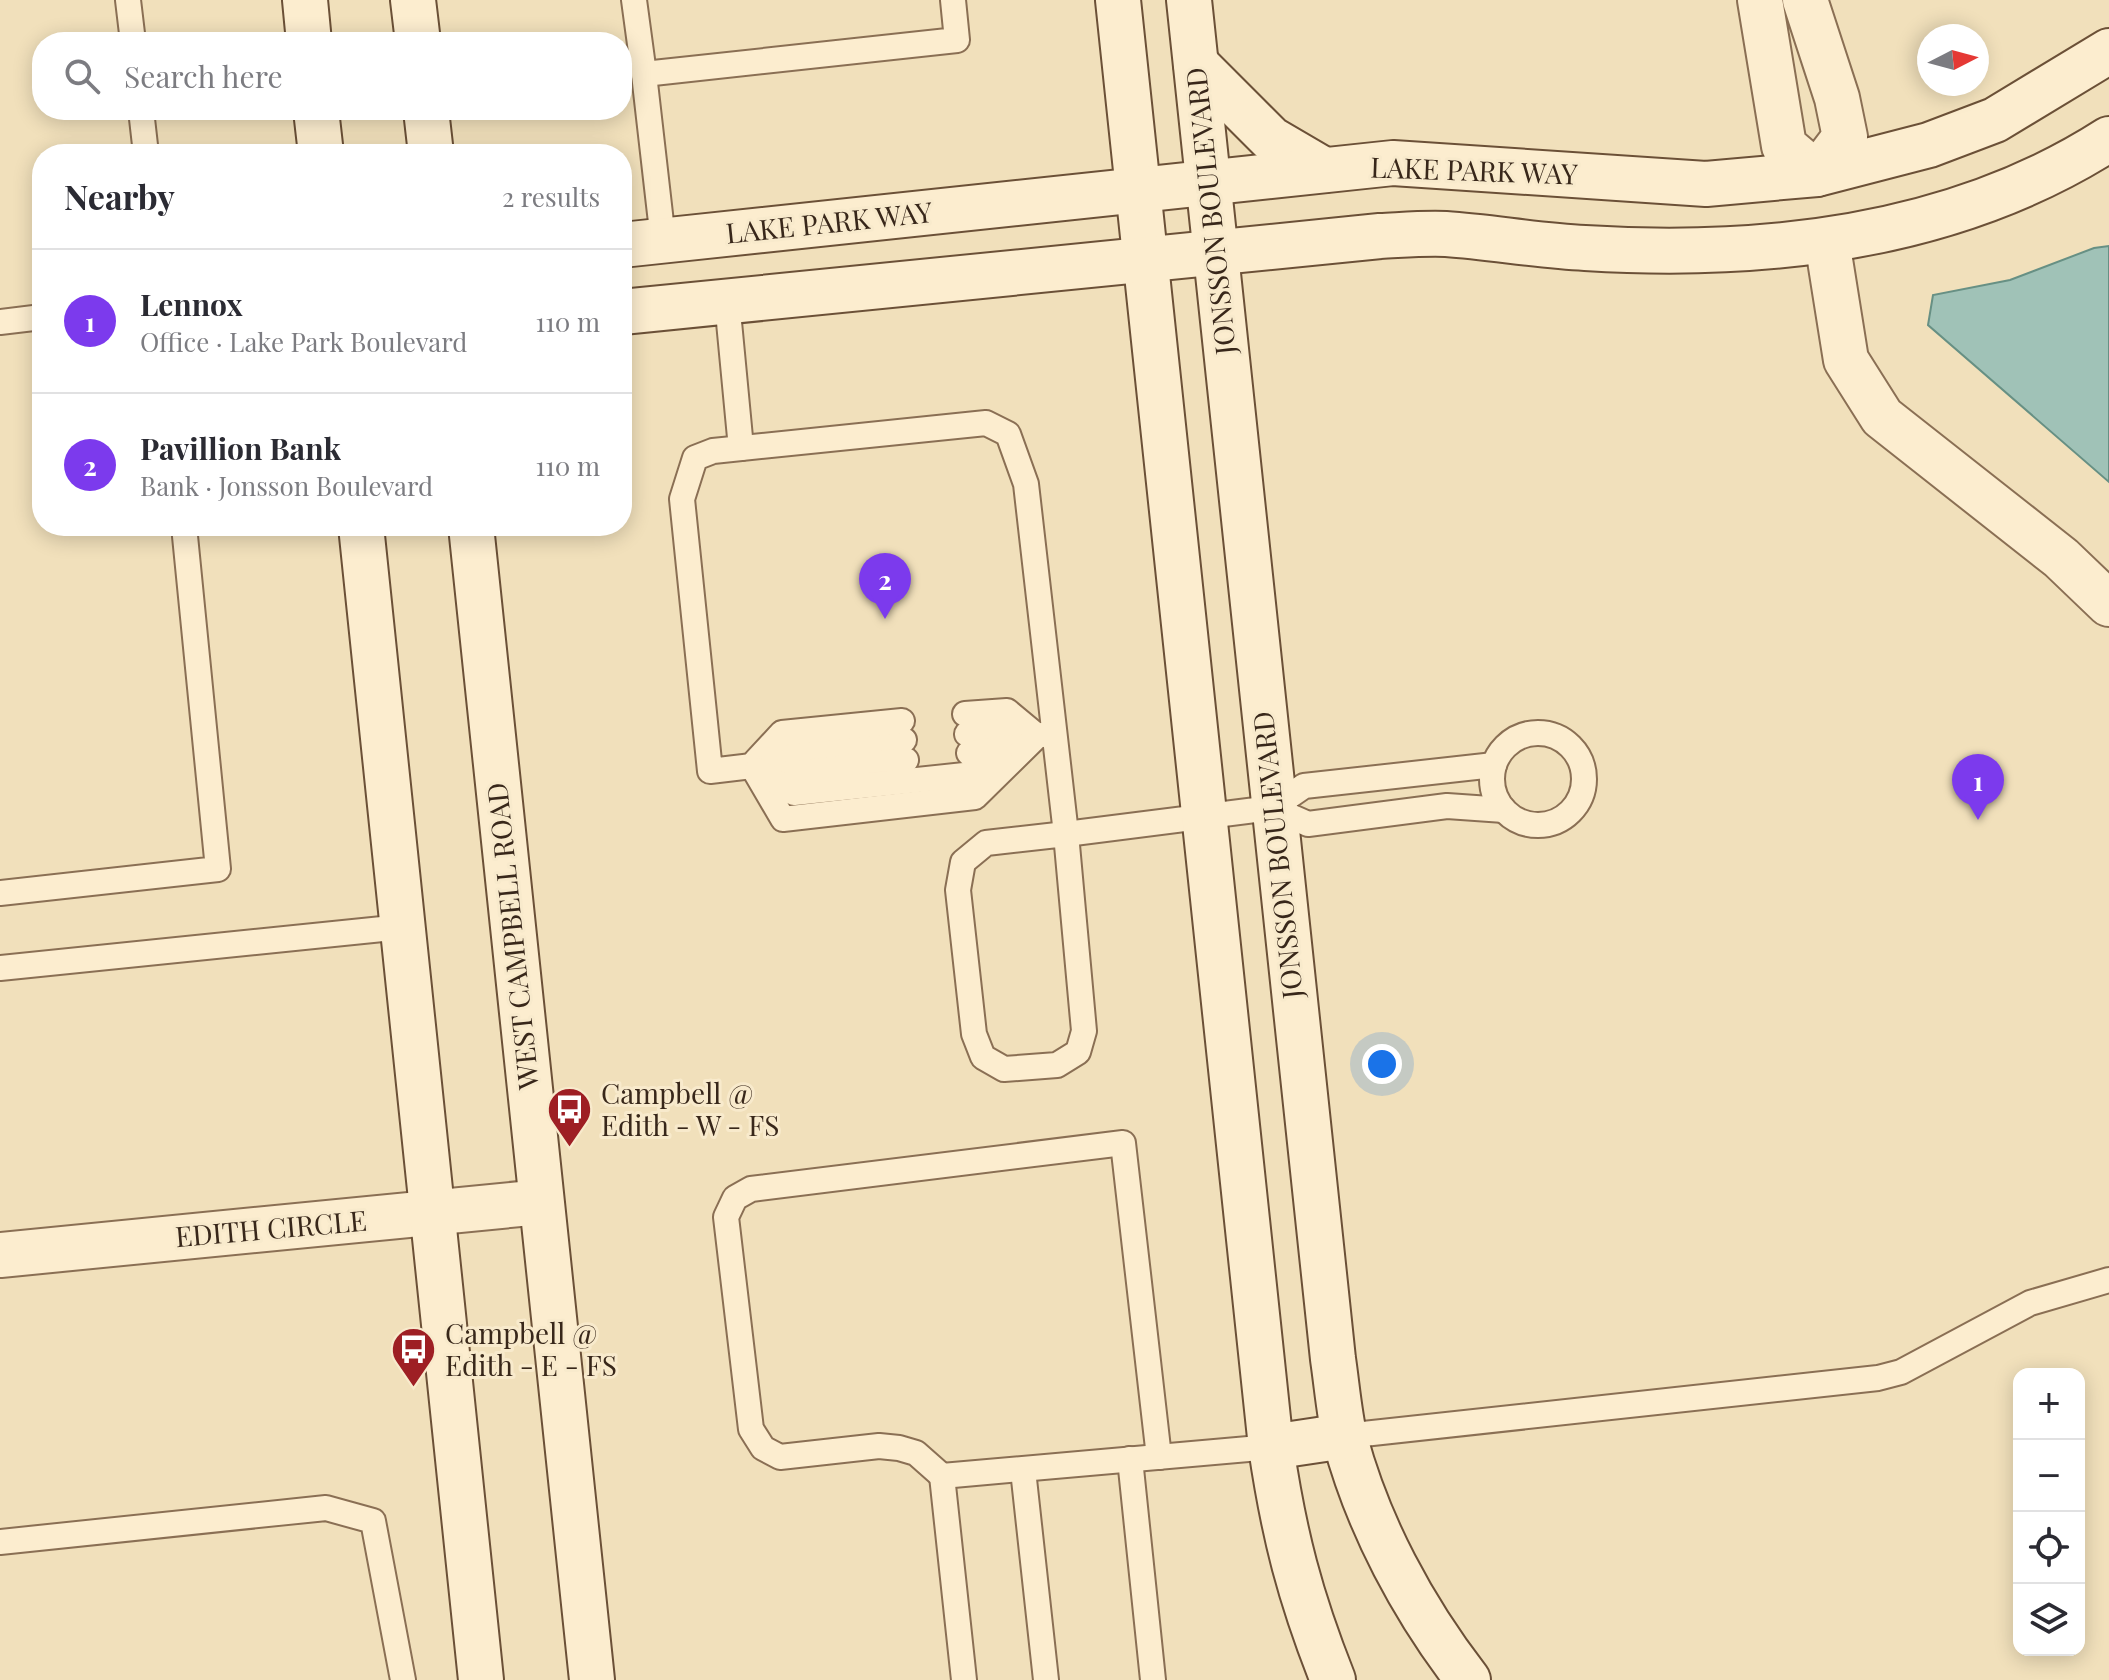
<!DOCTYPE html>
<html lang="en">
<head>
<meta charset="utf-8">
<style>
  body { margin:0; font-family:"Playfair Display",serif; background:#f7f7f7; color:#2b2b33 }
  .controls { position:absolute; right:24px; bottom:24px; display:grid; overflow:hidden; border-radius:16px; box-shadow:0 4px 20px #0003 }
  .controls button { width:72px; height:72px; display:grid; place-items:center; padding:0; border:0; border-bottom:2px solid #e1e1e2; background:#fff; color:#2b2b33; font:40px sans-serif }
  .compass { position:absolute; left:1917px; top:24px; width:72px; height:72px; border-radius:50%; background:#fff; box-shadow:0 4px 20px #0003; rotate:84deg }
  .you { position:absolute; left:1382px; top:1064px; width:28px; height:28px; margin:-20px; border:6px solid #fff; border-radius:50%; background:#1a73e8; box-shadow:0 0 0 12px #1a73e833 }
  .badge { display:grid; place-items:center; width:52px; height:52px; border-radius:50%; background:#7c3aed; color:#fff; font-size:26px; font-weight:700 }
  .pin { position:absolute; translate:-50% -66px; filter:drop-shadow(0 2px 4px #0008) }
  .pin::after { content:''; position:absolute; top:42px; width:28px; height:24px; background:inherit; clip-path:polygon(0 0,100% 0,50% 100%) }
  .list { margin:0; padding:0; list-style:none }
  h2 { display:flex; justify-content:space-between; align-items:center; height:104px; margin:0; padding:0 32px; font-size:34px }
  h2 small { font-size:26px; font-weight:400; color:#7c7c81 }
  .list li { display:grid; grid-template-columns:52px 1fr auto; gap:24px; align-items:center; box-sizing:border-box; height:144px; padding:0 32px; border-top:2px solid #e1e1e2 }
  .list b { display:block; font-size:30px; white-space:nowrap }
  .list p { margin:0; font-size:26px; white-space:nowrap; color:#7c7c81 }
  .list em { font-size:26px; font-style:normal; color:#7c7c81 }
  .icon { flex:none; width:44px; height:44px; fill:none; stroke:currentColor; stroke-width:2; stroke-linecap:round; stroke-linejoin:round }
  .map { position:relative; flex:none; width:2109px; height:1680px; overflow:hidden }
  .search { position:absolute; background:#fff; box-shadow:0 4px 20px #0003; left:32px; top:32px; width:600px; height:88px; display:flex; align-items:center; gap:20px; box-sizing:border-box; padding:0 28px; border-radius:32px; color:#7c7c81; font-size:30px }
  .panel { position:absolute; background:#fff; box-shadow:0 4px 20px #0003; left:32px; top:144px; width:600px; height:392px; border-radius:32px }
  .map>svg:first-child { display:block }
  .water { fill:#a0c2b7; stroke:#679084; stroke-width:2 }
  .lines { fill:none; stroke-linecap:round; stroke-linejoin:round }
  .lane-casing { stroke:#8a6f54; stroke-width:28 }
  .street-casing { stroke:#8a6f54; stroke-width:48 }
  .secondary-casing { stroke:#6b5037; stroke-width:48 }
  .lane { stroke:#fcedcf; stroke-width:24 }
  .street { stroke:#fcedcf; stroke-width:44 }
  .secondary { stroke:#fcedcf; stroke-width:44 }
  .labels { text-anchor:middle; stroke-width:6; stroke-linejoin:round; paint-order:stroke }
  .street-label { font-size:28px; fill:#38271a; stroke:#f8eacc }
  .poi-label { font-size:28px; fill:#38271a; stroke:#f8eacc; text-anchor:start }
</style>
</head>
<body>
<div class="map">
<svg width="2109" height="1680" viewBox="0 0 2109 1680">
  <rect width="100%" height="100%" fill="#f1e0bb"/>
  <!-- water -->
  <path class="water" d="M2109,246V482L1928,325L1933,295L2010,280L2094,248Z"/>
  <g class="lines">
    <defs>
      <g id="lane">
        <path d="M128,0L133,42"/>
        <path d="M634,0L644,74"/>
        <path d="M141,110L146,154"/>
        <path d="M663,240L644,74L957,40L953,0"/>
        <path d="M727,301L741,448"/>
        <path d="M0,322L42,317"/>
        <path d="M965,714L1007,711L1037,736"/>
        <circle cx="1538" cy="779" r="46"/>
        <path d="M967,734L1020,729L1035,735"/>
        <path d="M904,740L784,753L752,766L710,771L682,499L695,458L713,451L986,423L1008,434L1026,484L1066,834L1272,808L1304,786L1494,765"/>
        <path d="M969,753L1009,747"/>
        <path d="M756,761L782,733L902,721"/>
        <path d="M752,766L783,819L975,797L1037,736L1053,733"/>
        <path d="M762,768L788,774L906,760"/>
        <path d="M757,770L794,793L974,774L1000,758"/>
        <path d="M1272,808L1308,824L1447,806L1504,810"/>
        <path d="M1066,834L1084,1031L1078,1052L1057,1065L1004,1069L983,1057L974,1034L958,890L963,862L986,843Z"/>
        <path d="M0,893L218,869L184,526"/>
        <path d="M0,968L402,927"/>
        <path d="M1345,1436L1878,1378L1901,1372L2030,1303L2109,1280"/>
        <path d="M1130,1459L1153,1680"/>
        <path d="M1023,1470L1046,1680"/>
        <path d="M942,1476L916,1453L899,1448L879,1446L780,1457L763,1448L751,1429L726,1217L735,1198L751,1189L1123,1143L1159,1457"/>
        <path d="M0,1542L326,1508L373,1521L403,1680"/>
        <path d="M964,1680L942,1476L1271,1447"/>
      </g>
      <g id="street">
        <path d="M1760,0L1784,146L1817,174L1845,137L1837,98L1805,0"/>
        <path d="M1827,241L1846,360L1882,417L2061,558L2109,604"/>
        <path d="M0,1255L541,1202"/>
      </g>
      <g id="secondary">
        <path d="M305,0L309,42"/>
        <path d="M413,0L418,42"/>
        <path d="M1118,0L1271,1447C1284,1535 1300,1597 1333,1680"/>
        <path d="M1189,0L1333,1359C1337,1386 1339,1413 1345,1439C1368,1525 1413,1609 1468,1680"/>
        <path d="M1196,64L1271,139L1324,170"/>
        <path d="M316,110L321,154"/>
        <path d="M426,110L431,154"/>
        <path d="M622,245L1393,163L1706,184L1817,174L1929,145L1995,120L2109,51"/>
        <path d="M622,312L1380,236C1402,235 1424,233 1446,234C1492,237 1538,246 1585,248C1764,259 1955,238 2109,139"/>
        <path d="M361,526L481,1680"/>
        <path d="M471,526L592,1680"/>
        <path d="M1271,1447L1345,1436"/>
      </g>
    </defs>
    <!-- lane casing -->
    <use href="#lane" class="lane-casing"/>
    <!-- street casing -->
    <use href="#street" class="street-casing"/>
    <!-- secondary casing -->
    <use href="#secondary" class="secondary-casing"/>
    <!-- lane -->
    <use href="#lane" class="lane"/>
    <!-- street -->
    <use href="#street" class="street"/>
    <!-- secondary -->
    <use href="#secondary" class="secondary"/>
  </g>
  <!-- icons -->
  <defs>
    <symbol id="bus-pin" viewBox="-11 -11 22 30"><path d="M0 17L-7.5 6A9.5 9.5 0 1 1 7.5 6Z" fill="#9e1f24" stroke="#f8eacc"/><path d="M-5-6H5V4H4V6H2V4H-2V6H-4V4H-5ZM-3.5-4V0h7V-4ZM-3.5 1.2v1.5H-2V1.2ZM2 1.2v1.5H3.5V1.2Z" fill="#fff"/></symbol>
  </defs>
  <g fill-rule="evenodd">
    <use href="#bus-pin" x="544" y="1084" width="51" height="69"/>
    <use href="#bus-pin" x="388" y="1324" width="51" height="69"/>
  </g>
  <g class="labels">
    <!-- street labels -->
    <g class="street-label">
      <text transform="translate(1474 171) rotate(2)" y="10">LAKE PARK WAY</text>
      <text transform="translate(1211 211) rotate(-96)" y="10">JONSSON BOULEVARD</text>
      <text transform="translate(829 223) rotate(-6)" y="10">LAKE PARK WAY</text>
      <text transform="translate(1278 855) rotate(-96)" y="10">JONSSON BOULEVARD</text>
      <text transform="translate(513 936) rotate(-96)" y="10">WEST CAMPBELL ROAD</text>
      <text transform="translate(271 1229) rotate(-5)" y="10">EDITH CIRCLE</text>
    </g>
    <!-- poi labels -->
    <g class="poi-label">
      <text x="601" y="1104">Campbell @<tspan x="601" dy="32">Edith - W - FS</tspan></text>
      <text x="445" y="1344">Campbell @<tspan x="445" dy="32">Edith - E - FS</tspan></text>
    </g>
  </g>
</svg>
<div class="controls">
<button>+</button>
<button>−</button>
<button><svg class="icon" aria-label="locate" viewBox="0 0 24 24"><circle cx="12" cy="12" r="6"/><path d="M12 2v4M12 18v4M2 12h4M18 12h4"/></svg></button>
<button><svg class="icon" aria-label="layers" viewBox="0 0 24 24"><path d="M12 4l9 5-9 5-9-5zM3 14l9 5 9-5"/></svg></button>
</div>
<svg class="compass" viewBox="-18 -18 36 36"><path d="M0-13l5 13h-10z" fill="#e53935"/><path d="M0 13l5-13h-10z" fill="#7c7c81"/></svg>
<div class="you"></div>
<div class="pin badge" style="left:1978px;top:820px">1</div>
<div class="pin badge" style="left:885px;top:619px">2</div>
<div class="search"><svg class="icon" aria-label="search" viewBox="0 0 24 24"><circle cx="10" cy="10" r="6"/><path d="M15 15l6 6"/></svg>Search here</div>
<section class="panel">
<h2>Nearby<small>2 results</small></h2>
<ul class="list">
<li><span class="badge">1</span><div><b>Lennox</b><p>Office · Lake Park Boulevard</p></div><em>110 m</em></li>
<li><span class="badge">2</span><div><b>Pavillion Bank</b><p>Bank · Jonsson Boulevard</p></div><em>110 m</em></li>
</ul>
</section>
</div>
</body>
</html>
